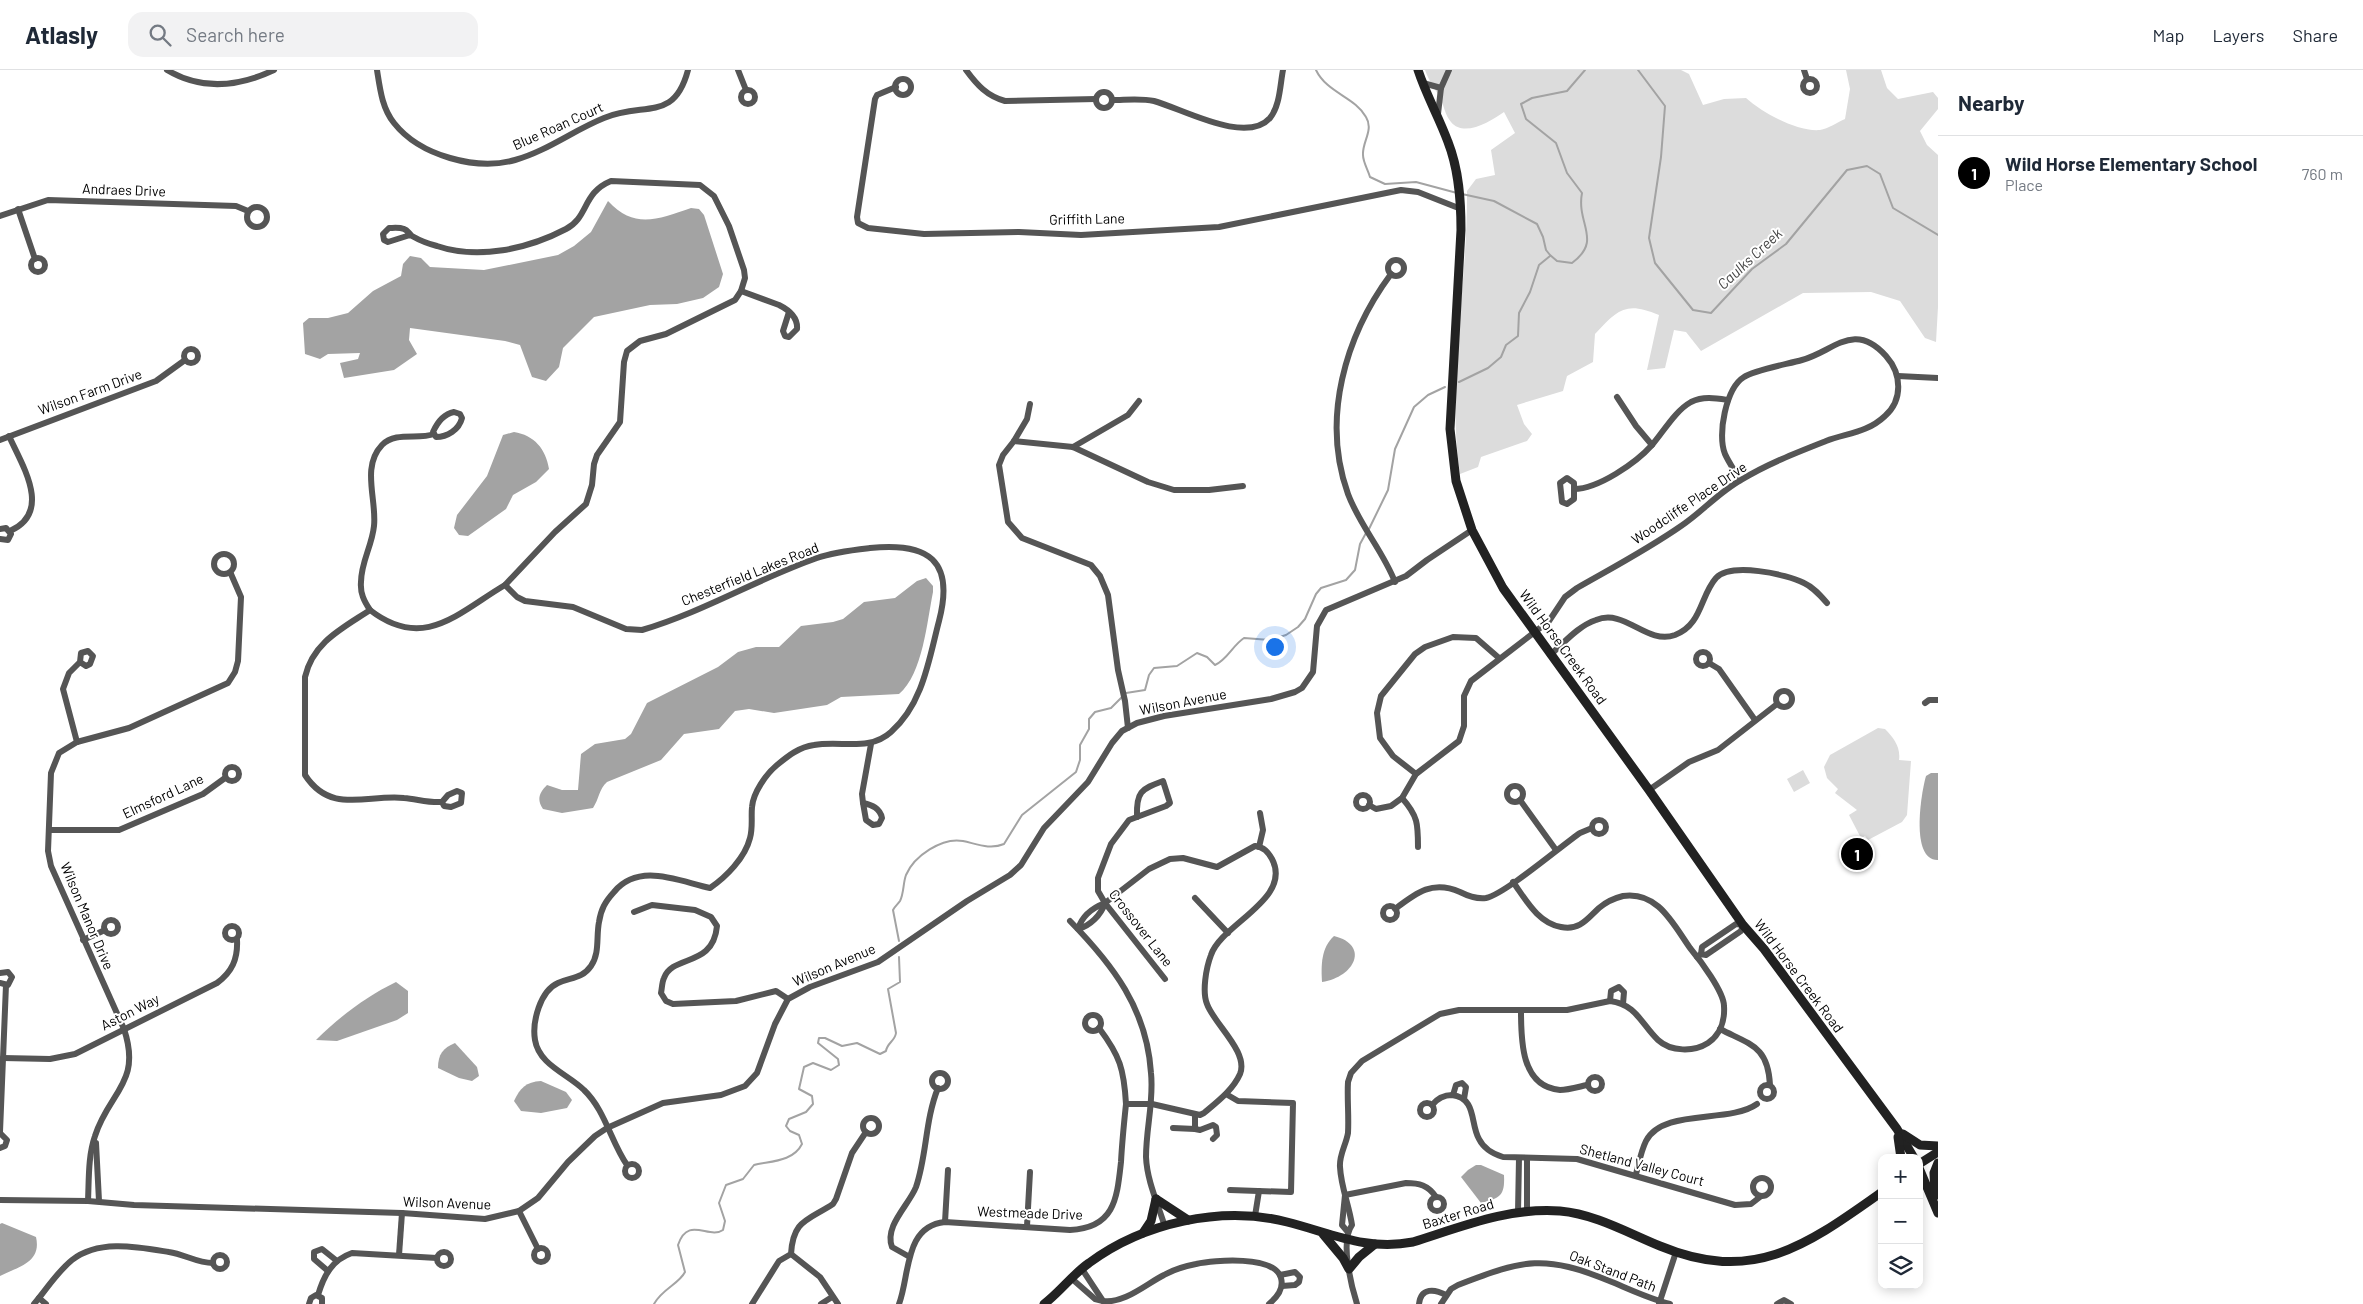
<!DOCTYPE html>
<html lang="en">
<head>
<meta charset="utf-8">
<style>
  body { margin:0; font-family:Barlow,sans-serif; background:#f2f2f3; color:#1f2937 }
  .controls { position:absolute; right:15px; bottom:15px; display:grid; overflow:hidden; border-radius:10px; box-shadow:0 2px 12px #0003 }
  .controls button { width:45px; height:45px; display:grid; place-items:center; padding:0; border:0; border-bottom:1px solid #e0e1e3; background:#fff; color:#1f2937; font:25px sans-serif }
  .you { position:absolute; left:1274px; top:576px; width:18px; height:18px; margin:-12px; border:4px solid #fff; border-radius:50%; background:#1a73e8; box-shadow:0 0 0 8px #1a73e833 }
  .badge { display:grid; place-items:center; width:32px; height:32px; border-radius:50%; background:#000; color:#fff; font-size:16px; font-weight:700 }
  .pin { position:absolute; translate:-50% -50%; border:2px solid #fff; box-shadow:0 1px 5px #0006 }
  .list { margin:0; padding:0; list-style:none }
  h2 { display:flex; justify-content:space-between; align-items:center; height:65px; margin:0; padding:0 20px; font-size:21px }
  h2 small { font-size:16px; font-weight:400; color:#747a83 }
  .list li { display:grid; grid-template-columns:32px 1fr auto; gap:15px; align-items:center; box-sizing:border-box; height:75px; padding:0 20px; border-top:1px solid #e0e1e3 }
  .list b { display:block; font-size:19px; white-space:nowrap }
  .list p { margin:0; font-size:16px; white-space:nowrap; color:#747a83 }
  .list em { font-size:16px; font-style:normal; color:#747a83 }
  .icon { flex:none; width:28px; height:28px; fill:none; stroke:currentColor; stroke-width:2; stroke-linecap:round; stroke-linejoin:round }
  .map { position:relative; flex:none; width:1938px; height:1234px; overflow:hidden }
  header { display:flex; align-items:center; gap:30px; box-sizing:border-box; height:70px; padding:0 25px; background:#fff; border-bottom:1px solid #e0e1e3 }
  header strong { font-size:24px }
  nav { display:flex; gap:28px; margin-inline-start:auto; font-size:18px }
  .search { width:350px; height:45px; background:#f2f2f3; display:flex; align-items:center; gap:12px; box-sizing:border-box; padding:0 18px; border-radius:15px; color:#747a83; font-size:19px }
  main { display:flex }
  aside { flex:1; background:#fff }
  .map>svg:first-child { display:block }
  .green { fill:#dcdcdc }
  .water { fill:#a3a3a3 }
  .lines { fill:none; stroke-linecap:round; stroke-linejoin:round }
  .stream { stroke:#a3a3a3; stroke-width:2 }
  .street { stroke:#555; stroke-width:6 }
  .secondary { stroke:#222; stroke-width:9 }
  .labels { text-anchor:middle; stroke-width:4; stroke-linejoin:round; paint-order:stroke }
  .street-label { font-size:14px; fill:#000; stroke:#fff }
  .water-label { font-size:15px; font-style:italic; fill:#444; stroke:#fff }
</style>
</head>
<body>
<header>
<strong>Atlasly</strong>
<div class="search"><svg class="icon" aria-label="search" viewBox="0 0 24 24"><circle cx="10" cy="10" r="6"/><path d="M15 15l6 6"/></svg>Search here</div>
<nav><a>Map</a><a>Layers</a><a>Share</a></nav>
</header>
<main>
<div class="map">
<svg width="1938" height="1234" viewBox="0 0 1938 1234">
  <rect width="100%" height="100%" fill="#fff"/>
  <!-- green -->
  <g class="green">
    <path d="M1425,0H1681L1689,4L1703,35L1724,29L1746,28C1763,43 1797,62 1820,60C1828,59 1838,52 1845,49L1850,19L1846,0H1881L1887,18L1898,29L1933,22L1938,28V39L1920,61L1927,75L1938,85V237L1936,272L1925,268L1900,231L1871,222L1803,223L1701,281L1686,262L1674,260L1665,298L1647,300L1659,245C1626,231 1618,239 1595,264L1593,292L1567,306L1563,321L1517,335L1524,354L1532,364L1527,371L1481,387L1478,397L1460,404C1446,310 1468,215 1467,121L1476,109L1495,105L1491,80L1515,63L1504,42C1491,51 1464,68 1451,52C1445,45 1444,36 1440,27C1434,18 1429,11 1425,0Z"/>
    <path d="M1878,658L1885,659C1893,667 1901,677 1899,690L1911,691L1907,745L1902,752L1868,770L1865,766L1861,768L1849,745L1857,740L1835,723L1838,719L1827,708L1824,697L1830,685Z"/>
    <path d="M1803,700L1810,713L1794,722L1787,709Z"/>
  </g>
  <!-- water -->
  <g class="water">
    <path d="M608,131C635,160 658,149 691,138L699,139L704,145L723,204L719,217L703,228L677,234L650,235L594,247L563,278L559,297L546,311L532,307L520,275L505,271L410,258L409,270L417,284L394,300L344,308L340,293L358,289L360,283L328,284L320,289L305,284L303,253L309,248H328L348,243L373,221L401,206L403,194L410,186L421,188L430,197L484,200L558,185L574,176L591,162Z"/>
    <path d="M514,362C534,365 546,379 549,399L536,412L513,425L506,439L468,466L459,465L454,458L457,445L487,406L503,365Z"/>
    <path d="M926,508L933,516V522C927,551 923,604 899,624L841,627L827,635L774,643L749,639L735,641L719,659L684,664L661,690L607,712C599,719 599,729 593,738L562,743L543,739C536,729 540,722 547,715L562,720H578L581,684L595,674L625,669L631,664L647,633L718,597L738,582L756,577H779L801,556L833,552L843,549L864,532L895,528L917,511Z"/>
    <path d="M1931,703H1938V790C1910,791 1921,723 1926,706Z"/>
    <path d="M1334,866C1370,875 1355,907 1322,912C1321,895 1321,878 1334,866Z"/>
    <path d="M396,912L408,921V943L397,950L337,971L316,970C339,947 367,926 396,912Z"/>
    <path d="M455,973L477,997L479,1006L472,1011L459,1008L438,998C438,984 443,978 455,973Z"/>
    <path d="M541,1011L566,1022L572,1030L567,1038L541,1043L521,1041L514,1031C520,1018 526,1012 541,1011Z"/>
    <path d="M1476,1095H1481L1504,1105C1505,1126 1500,1128 1481,1133L1461,1107L1468,1100Z"/>
    <path d="M2,1153L36,1167C42,1193 17,1197 0,1206V1154Z"/>
  </g>
  <g class="lines">
    <!-- stream -->
    <g class="stream">
      <path d="M1316,0C1327,23 1355,27 1366,47C1374,60 1362,72 1363,85C1363,92 1368,100 1370,107L1385,114L1416,112L1457,123"/>
      <path d="M1638,0L1665,36L1661,87L1649,168L1655,193L1693,240L1711,243L1752,199L1786,174L1847,100L1867,96L1880,104L1893,138L1938,165"/>
      <path d="M1462,124L1494,131L1537,154L1543,167L1546,180L1550,185L1557,191L1572,193C1603,170 1576,154 1582,123L1567,103L1556,73L1526,49L1521,34L1532,28L1567,21L1585,0"/>
      <path d="M1459,312L1488,298L1501,287L1506,275L1518,266L1519,243L1530,222L1539,195L1550,186"/>
      <path d="M1369,459L1388,420L1395,379L1414,337L1428,325L1445,317"/>
      <path d="M899,871L893,840C895,836 898,834 900,831C904,823 903,813 906,805C914,786 942,767 963,771C977,774 990,780 1004,774L1022,745L1076,702L1080,690V675L1089,659V649L1095,642L1111,638L1126,623L1145,620L1149,605L1154,598L1177,596L1197,583L1207,587L1215,595C1227,590 1233,575 1244,568L1270,570L1286,565L1298,557L1305,549L1316,524L1321,518L1346,510L1355,500L1360,474L1366,463"/>
      <path d="M654,1234C662,1219 679,1214 685,1202L678,1175C688,1145 709,1170 723,1160L725,1151L719,1133L726,1115L743,1109L754,1095C770,1091 793,1092 802,1074L799,1065L790,1061L786,1056L789,1049L806,1042L813,1034L812,1026L799,1019L804,997L813,993L831,1000L839,995L838,989L818,973L819,968H825L842,976L857,973L880,984L886,981C887,973 895,971 896,963L888,919L900,912L899,887"/>
    </g>
    <!-- street -->
    <g class="street">
      <path d="M167,0C202,21 238,17 274,0"/>
      <path d="M377,0C380,19 382,38 394,53C420,86 477,101 515,90C547,81 574,60 604,48C644,31 674,53 688,0"/>
      <path d="M738,0L746,20"/>
      <path d="M966,0C977,15 987,26 1005,31L1096,29"/>
      <path d="M1804,0L1807,9"/>
      <circle cx="1810" cy="16" r="7"/>
      <circle cx="903" cy="17" r="8"/>
      <path d="M1423,13L1441,18"/>
      <path d="M896,17L877,25L875,29L857,147L858,153L868,158L924,164L1019,162L1081,165L1219,157L1401,120L1418,122L1461,139"/>
      <circle cx="748" cy="27" r="7"/>
      <circle cx="1104" cy="30" r="8"/>
      <path d="M1112,30C1125,30 1141,28 1154,31C1183,39 1246,75 1270,48C1280,36 1280,15 1283,0"/>
      <path d="M1438,44L1441,18L1449,0"/>
      <circle cx="257" cy="147" r="10"/>
      <path d="M18,139L35,189"/>
      <path d="M0,146L48,130L236,136L248,141"/>
      <path d="M410,165L388,172L384,170L383,164L389,158C393,158 399,157 404,159C408,160 409,164 412,166C419,170 429,174 437,176C478,190 528,179 566,159C589,147 582,123 611,111L700,115L714,126L729,156L744,200L745,208L741,221L735,230L666,264L640,271L627,281L624,292L620,352L597,385L594,394L592,415L586,434L555,462L505,515"/>
      <circle cx="38" cy="195" r="7"/>
      <circle cx="1396" cy="198" r="8"/>
      <path d="M1391,204C1345,266 1321,349 1348,424C1360,456 1383,481 1395,512"/>
      <path d="M741,221L779,235C789,240 798,247 797,259L789,267L785,266L783,261L789,242"/>
      <circle cx="191" cy="286" r="7"/>
      <path d="M1898,306L1938,308"/>
      <path d="M1617,327L1636,356L1652,375"/>
      <path d="M1030,334L1027,349L1014,371L1003,385L999,395L1008,452L1022,468L1091,495L1100,506L1108,525L1118,600L1125,631L1128,658"/>
      <path d="M454,342L460,344L462,348C459,360 447,367 436,367L433,362C437,353 444,344 454,342Z"/>
      <path d="M9,366C22,395 53,442 10,461"/>
      <path d="M0,370L156,311L185,290"/>
      <path d="M1014,371L1073,377L1148,412L1174,420H1209L1243,416"/>
      <path d="M1073,377L1128,345L1139,331"/>
      <path d="M1567,408L1574,413V429L1567,434L1562,432L1560,413Z"/>
      <path d="M1574,419C1598,419 1636,393 1652,375C1664,361 1675,341 1691,332C1703,326 1715,328 1728,330"/>
      <path d="M0,459L6,458L11,464L8,470L0,469"/>
      <circle cx="224" cy="494" r="10"/>
      <path d="M370,540C364,531 360,523 361,512C361,492 372,476 374,456C377,430 361,397 382,375C396,361 418,370 434,364"/>
      <circle cx="1703" cy="589" r="7"/>
      <path d="M1550,585C1564,573 1578,556 1596,550C1625,538 1646,575 1675,565C1702,555 1700,526 1716,508C1731,492 1786,504 1804,513C1813,517 1820,525 1827,533"/>
      <path d="M1709,593L1719,599L1755,650"/>
      <circle cx="1784" cy="629" r="8"/>
      <path d="M1925,633L1929,630H1938"/>
      <path d="M77,672L63,619L69,603L80,592L81,583L88,581L93,586L90,594L86,596L80,592"/>
      <circle cx="232" cy="704" r="7"/>
      <path d="M1416,704L1393,686L1380,668L1377,643L1381,626L1415,584L1425,577L1453,567L1476,568L1499,588"/>
      <circle cx="1515" cy="724" r="8"/>
      <path d="M1649,720L1689,692L1718,680L1777,634"/>
      <path d="M457,721L462,723L461,733L451,737L444,736L442,732L448,725Z"/>
      <circle cx="1363" cy="732" r="7"/>
      <path d="M1402,728C1418,746 1418,754 1418,777"/>
      <path d="M1520,730L1556,780"/>
      <path d="M442,732C428,733 417,729 404,728C367,724 331,745 305,705V607C313,572 343,558 370,540C424,582 459,542 505,515L517,527L525,531L573,537L626,559L642,560C703,542 757,509 817,488C833,482 852,480 870,478C928,472 955,490 939,551C929,589 923,634 891,662C869,682 841,670 814,675C799,677 788,686 777,695C766,704 753,723 752,737C751,747 753,758 750,768C745,788 726,807 710,818C678,811 639,792 614,822C605,832 601,839 599,852C596,867 600,883 591,896C582,909 571,907 558,913C540,921 532,952 535,970C539,995 568,1004 584,1020C605,1040 611,1072 627,1095"/>
      <path d="M863,733C872,735 880,738 882,748L879,754L873,755L866,750Z"/>
      <path d="M863,733L862,724L871,674"/>
      <path d="M1369,735L1376,739L1391,736L1402,728L1416,704L1459,671L1464,656V626L1471,611L1549,551L1565,527L1577,518C1612,498 1648,479 1681,456C1702,442 1719,422 1741,410C1767,394 1798,382 1826,371C1847,363 1867,363 1885,346C1903,330 1902,304 1886,286C1854,250 1833,282 1802,290C1788,294 1754,300 1744,307C1726,318 1717,365 1725,384C1729,393 1735,401 1740,410"/>
      <path d="M1137,747C1136,722 1141,719 1163,711L1170,733L1166,736L1129,750L1111,774L1098,808V821L1105,833L1165,909"/>
      <circle cx="1599" cy="757" r="7"/>
      <path d="M50,760H119L203,724L225,708"/>
      <path d="M1259,777L1263,760L1260,743"/>
      <path d="M1195,828L1228,863"/>
      <circle cx="1390" cy="843" r="7"/>
      <path d="M1395,839C1417,822 1433,810 1460,822C1468,826 1478,829 1486,828C1505,824 1561,776 1580,763L1592,758"/>
      <path d="M634,842L652,835L695,840L711,847L717,856C713,898 673,884 664,908C662,912 662,918 661,923L666,931L673,934L736,931L776,921L788,929"/>
      <circle cx="111" cy="857" r="7"/>
      <path d="M1070,851C1113,895 1147,939 1151,1003C1154,1031 1146,1058 1146,1087C1147,1111 1158,1134 1165,1157"/>
      <circle cx="232" cy="863" r="7"/>
      <path d="M83,870L105,860"/>
      <path d="M1697,887L1701,884L1706,885L1741,861L1743,855L1736,854L1702,877L1701,884"/>
      <path d="M0,903L8,902L12,907L8,915L0,913"/>
      <path d="M1610,931L1611,921L1619,917L1624,922L1623,934"/>
      <path d="M1521,941C1521,970 1521,1017 1560,1020C1568,1020 1578,1017 1587,1015"/>
      <circle cx="1093" cy="953" r="8"/>
      <path d="M1099,958C1120,986 1124,999 1126,1034"/>
      <path d="M1720,959C1751,975 1768,976 1770,1015"/>
      <path d="M3,988L50,989L75,984L217,913C232,902 238,889 237,870"/>
      <circle cx="940" cy="1011" r="8"/>
      <circle cx="1595" cy="1014" r="7"/>
      <circle cx="1767" cy="1022" r="7"/>
      <path d="M1226,1024L1238,1031L1293,1033L1291,1122L1230,1120"/>
      <path d="M1453,1025L1456,1015L1462,1013L1466,1017L1464,1029"/>
      <circle cx="1427" cy="1040" r="7"/>
      <path d="M1432,1035C1437,1029 1444,1025 1452,1025C1477,1028 1470,1054 1479,1069C1484,1079 1493,1084 1503,1087L1577,1089L1735,1135L1751,1134L1760,1127"/>
      <path d="M1195,1045V1059L1200,1060L1213,1055L1216,1057L1217,1065L1213,1069"/>
      <circle cx="871" cy="1056" r="8"/>
      <path d="M1173,1058L1195,1059"/>
      <path d="M0,1062L6,915"/>
      <path d="M0,1063L7,1070L5,1076L0,1078"/>
      <path d="M96,1073L99,1131"/>
      <circle cx="632" cy="1101" r="7"/>
      <path d="M1636,1104C1639,1093 1641,1081 1646,1071C1663,1038 1729,1054 1757,1034"/>
      <circle cx="1762" cy="1117" r="9"/>
      <path d="M1345,1125L1406,1113C1419,1113 1428,1115 1436,1127"/>
      <path d="M1345,1125L1342,1155L1347,1161"/>
      <circle cx="1437" cy="1134" r="7"/>
      <path d="M0,1130L88,1131L134,1135L402,1143L485,1149L519,1141L538,1128L568,1092L595,1066L607,1058L663,1033L721,1025L745,1016L757,1003L775,954L788,929L810,917L878,892L967,831L1010,805L1021,795L1044,758L1088,712L1112,673L1122,661L1137,653L1164,646L1271,629L1295,622L1302,618L1313,602L1317,556L1326,540L1406,506L1427,490L1472,460"/>
      <path d="M88,1131C89,1109 88,1086 95,1066C109,1022 142,1013 124,959L51,796L48,781L51,703L59,683L77,672L129,658L228,613L235,602L238,591L241,527L231,504"/>
      <path d="M519,1141L538,1179"/>
      <path d="M1518,1142L1519,1088"/>
      <path d="M1527,1142V1088"/>
      <path d="M1255,1146L1259,1121"/>
      <path d="M945,1152L948,1100"/>
      <path d="M1027,1156L1030,1102"/>
      <circle cx="541" cy="1185" r="7"/>
      <circle cx="444" cy="1189" r="7"/>
      <path d="M791,1184L820,1207L838,1234"/>
      <path d="M399,1185L402,1143"/>
      <circle cx="220" cy="1192" r="7"/>
      <path d="M908,1186L892,1177C884,1156 909,1135 916,1117C927,1085 925,1050 938,1018"/>
      <path d="M1082,1199L1103,1231C1124,1234 1146,1214 1164,1205C1173,1200 1185,1196 1196,1194C1214,1190 1275,1185 1281,1208C1284,1219 1277,1227 1269,1234"/>
      <path d="M328,1201L314,1189V1182L322,1179L337,1191"/>
      <path d="M1280,1205L1295,1202L1300,1207L1299,1212L1295,1215L1282,1216"/>
      <path d="M1071,1208L1095,1229L1103,1231"/>
      <path d="M318,1225C324,1205 332,1190 352,1183L437,1188"/>
      <path d="M39,1228L46,1234"/>
      <path d="M34,1234C46,1220 57,1202 72,1190C99,1169 138,1177 169,1182C184,1184 197,1193 213,1193"/>
      <path d="M309,1234L311,1228L316,1225L322,1228V1234"/>
      <path d="M752,1234L779,1191L791,1184C793,1150 807,1151 833,1134L836,1129L852,1083L866,1062"/>
      <path d="M821,1234L832,1227"/>
      <path d="M899,1234C910,1205 904,1156 945,1152L1070,1160C1115,1158 1117,1128 1121,1092C1122,1073 1124,1053 1126,1034H1152L1200,1045L1204,1043C1217,1032 1233,1020 1240,1004C1249,982 1214,954 1207,934C1202,922 1206,898 1211,885C1221,854 1293,829 1272,789C1268,782 1264,777 1255,776L1217,797L1183,788L1170,789L1149,799L1105,833C1092,838 1082,846 1078,859C1090,856 1101,845 1105,833"/>
      <path d="M1357,1234C1351,1215 1340,1171 1352,1155C1349,1135 1341,1117 1340,1097C1339,1085 1346,1075 1348,1063C1349,1046 1347,1029 1348,1012L1351,1003L1362,991L1440,944L1459,940H1567L1610,931C1636,934 1642,955 1658,970C1671,982 1694,982 1708,973C1720,965 1725,951 1724,936C1724,922 1700,890 1690,878C1673,854 1658,821 1623,826C1615,828 1606,832 1599,838C1588,848 1580,861 1561,857C1538,853 1526,830 1513,812"/>
      <path d="M1419,1234C1421,1217 1435,1219 1446,1225"/>
      <path d="M1441,1234L1451,1219L1458,1215C1525,1189 1544,1184 1612,1212C1631,1220 1650,1229 1670,1234"/>
      <path d="M1659,1234L1676,1182"/>
      <path d="M1777,1234L1784,1230L1791,1234"/>
    </g>
    <!-- secondary -->
    <g class="secondary">
      <path d="M1418,0C1426,25 1439,47 1448,72C1459,100 1461,130 1461,160L1450,359L1456,411L1472,460L1503,518L1649,720L1743,855L1764,879L1897,1059L1914,1088"/>
      <path d="M1903,1064L1920,1075L1938,1076"/>
      <path d="M1898,1067L1901,1088"/>
      <path d="M1919,1094L1938,1082"/>
      <path d="M1919,1098L1938,1143"/>
      <path d="M1935,1126L1934,1103L1938,1093"/>
      <path d="M1156,1129L1188,1150"/>
      <path d="M1143,1163L1151,1151L1156,1129"/>
      <path d="M1323,1164L1343,1188L1349,1199L1359,1187L1375,1174"/>
      <path d="M1044,1234C1060,1222 1072,1205 1089,1193C1143,1153 1221,1135 1287,1152C1331,1163 1366,1181 1413,1172C1461,1157 1509,1137 1560,1141C1595,1144 1628,1163 1660,1176C1754,1215 1807,1175 1882,1122"/>
    </g>
  </g>
  <g class="labels">
    <!-- street labels -->
    <g class="street-label">
      <text transform="translate(558 56) rotate(-24)" y="5">Blue Roan Court</text>
      <text transform="translate(124 120) rotate(2)" y="5">Andraes Drive</text>
      <text transform="translate(1087 149) rotate(-1)" y="5">Griffith Lane</text>
      <text transform="translate(90 322) rotate(-20)" y="5">Wilson Farm Drive</text>
      <text transform="translate(1689 433) rotate(-34)" y="5">Woodcliffe Place Drive</text>
      <text transform="translate(750 504) rotate(-22)" y="5">Chesterfield Lakes Road</text>
      <text transform="translate(1563 577) rotate(54)" y="5">Wild Horse Creek Road</text>
      <text transform="translate(1183 632) rotate(-11)" y="5">Wilson Avenue</text>
      <text transform="translate(163 726) rotate(-25)" y="5">Elmsford Lane</text>
      <text transform="translate(87 846) rotate(67)" y="5">Wilson Manor Drive</text>
      <text transform="translate(1141 858) rotate(52)" y="5">Crossover Lane</text>
      <text transform="translate(834 895) rotate(-23)" y="5">Wilson Avenue</text>
      <text transform="translate(1799 906) rotate(53)" y="5">Wild Horse Creek Road</text>
      <text transform="translate(130 942) rotate(-27)" y="5">Aston Way</text>
      <text transform="translate(1642 1095) rotate(15)" y="5">Shetland Valley Court</text>
      <text transform="translate(447 1133) rotate(2)" y="5">Wilson Avenue</text>
      <text transform="translate(1030 1143) rotate(2)" y="5">Westmeade Drive</text>
      <text transform="translate(1458 1144) rotate(-17)" y="5">Baxter Road</text>
      <text transform="translate(1613 1201) rotate(21)" y="5">Oak Stand Path</text>
    </g>
    <!-- water labels -->
    <g class="water-label">
      <text transform="translate(1750 189) rotate(-43)" y="5">Caulks Creek</text>
    </g>
  </g>
</svg>
<div class="controls">
<button>+</button>
<button>−</button>
<button><svg class="icon" aria-label="layers" viewBox="0 0 24 24"><path d="M12 4l9 5-9 5-9-5zM3 14l9 5 9-5"/></svg></button>
</div>
<div class="you"></div>
<div class="pin badge" style="left:1857px;top:784px">1</div>
</div>
<aside>
<h2>Nearby<small></small></h2>
<ul class="list">
<li><span class="badge">1</span><div><b>Wild Horse Elementary School</b><p>Place</p></div><em>760 m</em></li>
</ul>
</aside>
</main>
</body>
</html>
